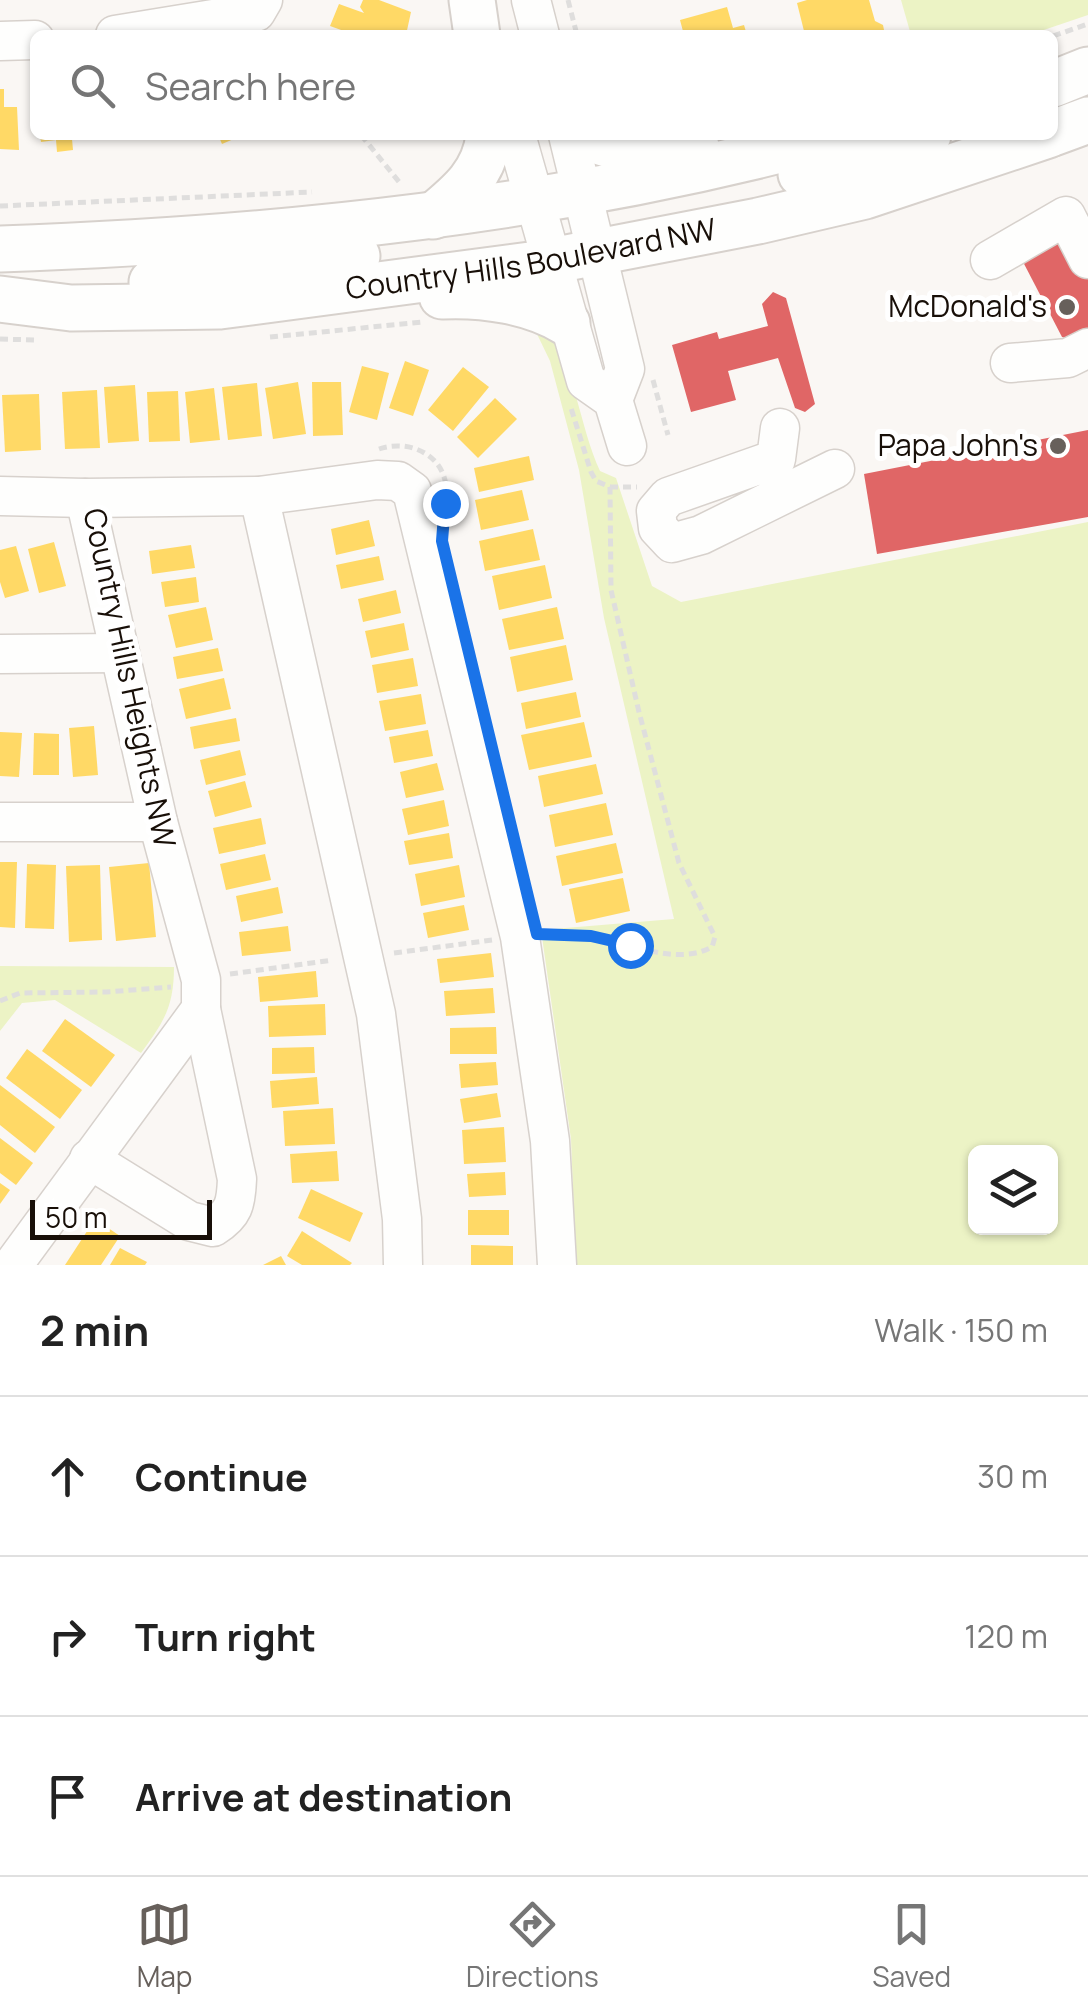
<!DOCTYPE html>
<html lang="en">
<head>
<meta charset="utf-8">
<style>
  body { margin:0; font-family:Manrope,sans-serif; background:#f6f6f6; color:#222 }
  .controls { position:absolute; right:30px; bottom:30px; display:grid; overflow:hidden; border-radius:15px; box-shadow:0 2px 8px #0004 }
  .controls button { width:90px; height:90px; display:grid; place-items:center; padding:0; border:0; border-bottom:2px solid #e0e0e0; background:#fff; color:#222; font:50px sans-serif }
  .scale { position:absolute; left:30px; bottom:25px; width:182px; box-sizing:border-box; padding-left:10px; border:5px solid #180f08; border-top:0; font-size:28px; line-height:35px; white-space:nowrap; color:#180f08; -webkit-text-stroke:8px #fff; paint-order:stroke }
  .stop { position:absolute; width:30px; height:30px; margin:-22px; border:8px solid #1a73e8; border-radius:50%; background:#fff }
  .stop.end { background:#1a73e8; border-color:#fff; box-shadow:0 2px 10px #0008 }
  .list { margin:0; padding:0; list-style:none }
  h2 { display:flex; justify-content:space-between; align-items:center; height:130px; margin:0; padding:0 40px; font-size:42px }
  h2 small { font-size:32px; font-weight:400; color:#767676 }
  .list li { display:grid; grid-template-columns:65px 1fr auto; gap:30px; align-items:center; box-sizing:border-box; height:160px; padding:0 40px; border-top:2px solid #e0e0e0 }
  .list b { display:block; font-size:38px; white-space:nowrap }
  .list em { font-size:32px; font-style:normal; color:#767676 }
  .icon { flex:none; width:55px; height:55px; fill:none; stroke:currentColor; stroke-width:2; stroke-linecap:round; stroke-linejoin:round }
  .map { position:relative; flex:none; width:1088px; height:1265px; overflow:hidden }
  .search { position:absolute; background:#fff; box-shadow:0 2px 8px #0004; left:30px; right:30px; top:30px; height:110px; display:flex; align-items:center; gap:25px; box-sizing:border-box; padding:0 35px; border-radius:15px; color:#767676; font-size:38px }
  .sheet { height:610px; background:#fff }
  nav { display:flex; justify-content:space-around; align-items:center; box-sizing:border-box; height:140px; border-top:2px solid #e0e0e0; background:#fff; font-size:28px; color:#767676 }
  nav a { display:grid; justify-items:center; gap:5px }
  nav .on { color:#67605b }
  .map>svg:first-child { display:block }
  .green { fill:#ecf3c5; fill-rule:evenodd }
  .homes { fill:#ffd966 }
  .shops { fill:#e06666 }
  .lines { fill:none; stroke-linecap:round; stroke-linejoin:round }
  .minor-casing { stroke:#d7d1cc; stroke-width:41 }
  .major-casing { stroke:#d7d1cc; stroke-width:49 }
  .path { stroke:#dfdedd; stroke-width:5; stroke-dasharray:8 5; stroke-linecap:butt }
  .minor { stroke:#fefefd; stroke-width:38 }
  .major { stroke:#fefefd; stroke-width:45 }
  .route { stroke:#1a73e8; stroke-width:12 }
  .poi-dot { fill:#67605b; stroke:#fff; stroke-width:4 }
  .labels { text-anchor:middle; stroke-width:10; stroke-linejoin:round; paint-order:stroke }
  .street-label { font-size:30px; fill:#180f08; stroke:#fff }
  .poi-label { font-size:30px; fill:#180f08; stroke:#fff; text-anchor:end }
</style>
</head>
<body>
<div class="map">
<svg width="1088" height="1265" viewBox="0 0 1088 1265">
  <rect width="100%" height="100%" fill="#faf7f4"/>
  <!-- green -->
  <g class="green">
    <path d="M901,0H1088V15L1029,35H911Z"/>
    <path d="M545,328C576,368 579,425 600,471L616,478L652,586L681,602L1088,522V1265H576L571,1139L541,930L674,919L604,618L579,470L550,361L537,334ZM976,1152H1050V1228H976Z"/>
    <path d="M0,966L174,967C174,1006 164,1022 141,1053L55,1000L22,1003L0,1031Z"/>
  </g>
  <!-- homes -->
  <g class="homes">
    <path d="M363,0H379L411,12L406,35H355L330,26L339,4L364,13L360,7Z"/>
    <path d="M807,0H869L875,21L883,25L885,35H805L797,3Z"/>
    <path d="M727,7L733,28L744,25L747,35H684L680,20Z"/>
    <path d="M0,89H4V107H17L19,150L0,149Z"/>
    <path d="M40,135H82V138L72,139L73,150L57,152L56,140L41,142Z"/>
    <path d="M218,135H243L222,144Z"/>
    <path d="M405,361L429,370L413,416L389,408Z"/>
    <path d="M362,366L389,373L377,420L349,412Z"/>
    <path d="M463,367L489,387L453,431L428,410Z"/>
    <path d="M298,382L306,434L273,439L265,388Z"/>
    <path d="M312,382H341L343,435L313,436Z"/>
    <path d="M257,383L262,436L228,440L222,387Z"/>
    <path d="M135,385L139,441L108,443L104,387Z"/>
    <path d="M214,388L220,440L190,443L185,392Z"/>
    <path d="M97,390L100,448L65,449L62,392Z"/>
    <path d="M178,391L180,441L149,442L147,392Z"/>
    <path d="M39,394L41,450L5,452L2,395Z"/>
    <path d="M495,398L517,419L478,458L457,437Z"/>
    <path d="M529,456L534,480L479,492L474,468Z"/>
    <path d="M522,490L529,520L481,530L475,500Z"/>
    <path d="M369,520L375,546L336,555L331,529Z"/>
    <path d="M533,529L540,560L485,571L479,541Z"/>
    <path d="M54,542L66,586L39,593L28,549Z"/>
    <path d="M191,545L195,568L152,574L149,551Z"/>
    <path d="M16,546L29,591L5,598L0,582V550Z"/>
    <path d="M379,556L384,580L341,589L336,565Z"/>
    <path d="M545,565L552,598L499,610L492,576Z"/>
    <path d="M196,577L199,602L165,607L161,582Z"/>
    <path d="M396,590L401,613L363,622L358,599Z"/>
    <path d="M206,607L213,640L176,648L168,615Z"/>
    <path d="M557,607L564,639L509,650L502,619Z"/>
    <path d="M404,623L409,650L371,658L365,631Z"/>
    <path d="M566,645L573,680L517,692L510,657Z"/>
    <path d="M218,648L223,671L177,679L173,657Z"/>
    <path d="M413,658L418,686L377,693L372,665Z"/>
    <path d="M224,678L231,709L186,719L179,689Z"/>
    <path d="M576,692L581,717L526,729L521,703Z"/>
    <path d="M421,694L426,724L385,731L379,701Z"/>
    <path d="M236,718L240,741L194,749L190,727Z"/>
    <path d="M584,722L592,757L529,770L521,735Z"/>
    <path d="M94,726L98,775L73,777L69,728Z"/>
    <path d="M428,730L433,756L394,763L389,737Z"/>
    <path d="M0,732L22,733L19,777L0,776Z"/>
    <path d="M34,733L59,734V775H33Z"/>
    <path d="M240,750L246,775L206,785L200,760Z"/>
    <path d="M437,763L444,790L406,798L400,772Z"/>
    <path d="M596,764L603,794L544,807L538,776Z"/>
    <path d="M245,781L252,807L215,817L208,791Z"/>
    <path d="M444,800L449,826L408,835L402,809Z"/>
    <path d="M606,803L613,835L555,847L549,815Z"/>
    <path d="M261,818L266,844L219,854L213,828Z"/>
    <path d="M449,833L453,858L409,865L404,841Z"/>
    <path d="M616,843L623,873L562,886L556,856Z"/>
    <path d="M265,854L271,880L226,890L220,864Z"/>
    <path d="M0,862H17L15,928L0,927Z"/>
    <path d="M149,863L156,937L116,941L109,867Z"/>
    <path d="M27,864L56,865L54,929L25,928Z"/>
    <path d="M100,865L102,940L69,942L66,866Z"/>
    <path d="M459,865L465,897L421,906L415,874Z"/>
    <path d="M623,878L630,911L576,923L569,889Z"/>
    <path d="M278,887L283,913L241,922L236,896Z"/>
    <path d="M464,905L469,930L428,938L423,913Z"/>
    <path d="M288,926L291,951L242,956L239,932Z"/>
    <path d="M491,953L494,977L440,983L437,959Z"/>
    <path d="M316,971L318,997L260,1002L258,977Z"/>
    <path d="M493,988L495,1013L446,1016L444,991Z"/>
    <path d="M325,1004L326,1035L269,1037L268,1006Z"/>
    <path d="M65,1019L115,1055L91,1087L42,1051Z"/>
    <path d="M496,1027L497,1054H450V1028Z"/>
    <path d="M314,1047L315,1073L272,1074V1048Z"/>
    <path d="M27,1049L82,1090L60,1119L6,1078Z"/>
    <path d="M496,1062L498,1085L461,1088L459,1064Z"/>
    <path d="M317,1077L319,1104L272,1108L270,1081Z"/>
    <path d="M0,1085L55,1127L35,1153L0,1125Z"/>
    <path d="M497,1093L501,1117L464,1123L460,1099Z"/>
    <path d="M333,1108L335,1144L285,1146L283,1111Z"/>
    <path d="M504,1127L506,1162L464,1164L462,1130Z"/>
    <path d="M0,1138L33,1163L16,1185L0,1173Z"/>
    <path d="M337,1151L339,1181L292,1183L290,1154Z"/>
    <path d="M505,1172L506,1195L469,1197L467,1174Z"/>
    <path d="M0,1183L10,1190L0,1204Z"/>
    <path d="M311,1189L363,1213L350,1242L298,1218Z"/>
    <rect x="468" y="1210" width="41" height="25"/>
    <path d="M95,1219L120,1236L101,1265H65Z"/>
    <path d="M302,1231L352,1263L350,1265H302L287,1256Z"/>
    <path d="M471,1245L513,1246V1265H471Z"/>
    <path d="M120,1248L147,1262L145,1265H110Z"/>
    <path d="M281,1256L286,1265H263Z"/>
  </g>
  <!-- shops -->
  <g class="shops">
    <path d="M1063,230L1088,275V334L1072,340L1062,337L1021,258Z"/>
    <path d="M773,292L786,298L815,404L805,412L795,408L778,358L728,371L736,400L691,412L672,345L717,332L719,339L768,326L762,304Z"/>
    <path d="M1088,430V517L877,554L864,474Z"/>
  </g>
  <g class="lines">
    <defs>
      <g id="minor">
        <path d="M531,0L540,35"/>
        <path d="M115,35L256,12L263,0"/>
        <path d="M0,41L35,40"/>
        <path d="M516,135L586,381L613,400L627,446"/>
        <path d="M568,135L625,369L613,400"/>
        <path d="M990,260L1066,216L1088,259"/>
        <path d="M1010,363L1068,358L1088,348"/>
        <path d="M780,428L776,459L668,497L656,511L658,528L672,543L701,535L835,469"/>
        <path d="M0,496L85,498"/>
        <path d="M259,496L376,1014L402,1219L403,1265"/>
        <path d="M0,654L120,653"/>
        <path d="M0,822H158"/>
        <path d="M89,1159L189,1221L213,1227C234,1214 236,1204 237,1179L201,1009"/>
        <path d="M13,1265L201,1009V980L158,822L85,498L259,496L377,480L398,481L412,491L520,937L550,1141L557,1265"/>
      </g>
      <g id="major">
        <path d="M472,0L477,35"/>
        <path d="M1053,84L1088,70"/>
        <path d="M1053,133L1088,120"/>
        <path d="M585,135C620,154 659,152 696,146"/>
        <path d="M801,174L928,135"/>
        <path d="M433,216C461,193 485,173 489,135"/>
        <path d="M0,249C282,239 564,210 837,135"/>
        <path d="M152,282L357,256"/>
        <path d="M442,296C482,294 532,301 567,323"/>
        <path id="s1" d="M0,299L71,308L220,306L530,265L758,221L865,196L1048,135"/>
      </g>
    </defs>
    <!-- minor casing -->
    <use href="#minor" class="minor-casing"/>
    <!-- major casing -->
    <use href="#major" class="major-casing"/>
    <!-- path -->
    <g class="path">
      <path d="M568,0L577,35"/>
      <path d="M1053,36L1088,24"/>
      <path d="M361,135L400,183"/>
      <path d="M0,206L312,192"/>
      <path d="M270,337L423,322"/>
      <path d="M0,339L34,340"/>
      <path d="M653,380L668,435"/>
      <path d="M379,449C411,438 449,457 446,495"/>
      <path d="M610,487H637"/>
      <path d="M548,934C564,934 580,934 595,937C632,944 677,966 712,947L715,937L679,863L639,712L611,590L610,487L596,481L591,472L571,408"/>
      <path d="M394,953L492,940"/>
      <path d="M230,974L333,960"/>
      <path d="M0,1001L20,993L106,992L171,987"/>
    </g>
    <!-- minor -->
    <use href="#minor" class="minor"/>
    <!-- major -->
    <use href="#major" class="major"/>
  </g>
  <g class="lines">
    <!-- route -->
    <path class="route" d="M445,503L442,541L537,934L591,936L630,945"/>
  </g>
  <!-- markers -->
  <g class="poi-dot">
    <circle cx="1067" cy="307" r="10"/>
    <circle cx="1058" cy="446" r="10"/>
  </g>
  <g class="labels">
    <!-- street labels -->
    <g class="street-label">
      <text dy="10" stroke="none"><textPath href="#s1" startOffset="535">Country Hills Boulevard NW</textPath></text>
      <text transform="translate(129 678) rotate(78)" y="10">Country Hills Heights NW</text>
    </g>
    <!-- poi labels -->
    <g class="poi-label">
      <text x="1047" y="317">McDonald's</text>
      <text x="1038" y="456">Papa John's</text>
    </g>
  </g>
</svg>
<div class="controls">
<button><svg class="icon" aria-label="layers" viewBox="0 0 24 24"><path d="M12 4l9 5-9 5-9-5zM3 14l9 5 9-5"/></svg></button>
</div>
<div class="scale">50 m</div>
<div class="stop" style="left:630px;top:945px"></div>
<div class="stop end" style="left:445px;top:503px"></div>
<div class="search"><svg class="icon" aria-label="search" viewBox="0 0 24 24"><circle cx="10" cy="10" r="6"/><path d="M15 15l6 6"/></svg>Search here</div>
</div>
<section class="sheet">
<h2>2 min<small>Walk · 150 m</small></h2>
<ul class="list">
<li><svg class="icon" aria-label="ahead" viewBox="0 0 24 24"><path d="M12 20V5M6 11l6-6 6 6"/></svg><div><b>Continue</b></div><em>30 m</em></li>
<li><svg class="icon" aria-label="right" viewBox="0 0 24 24"><path d="M7 20v-9h11M14 6l5 5-5 5"/></svg><div><b>Turn right</b></div><em>120 m</em></li>
<li><svg class="icon" aria-label="arrive" viewBox="0 0 24 24"><path d="M6 21V4h12l-3 4 3 4H6"/></svg><div><b>Arrive at destination</b></div></li>
</ul>
</section>
<nav>
<a class="on"><svg class="icon" aria-label="map" viewBox="0 0 24 24"><path d="M3 6l6-2 6 2 6-2v14l-6 2-6-2-6 2zM9 4v14M15 6v14"/></svg>Map</a>
<a><svg class="icon" aria-label="directions" viewBox="0 0 24 24"><path d="M12 3l9 9-9 9-9-9zM9 14v-3h6M13 9l2 2-2 2"/></svg>Directions</a>
<a><svg class="icon" aria-label="saved" viewBox="0 0 24 24"><path d="M7 4h10v16l-5-4-5 4z"/></svg>Saved</a>
</nav>
</body>
</html>
